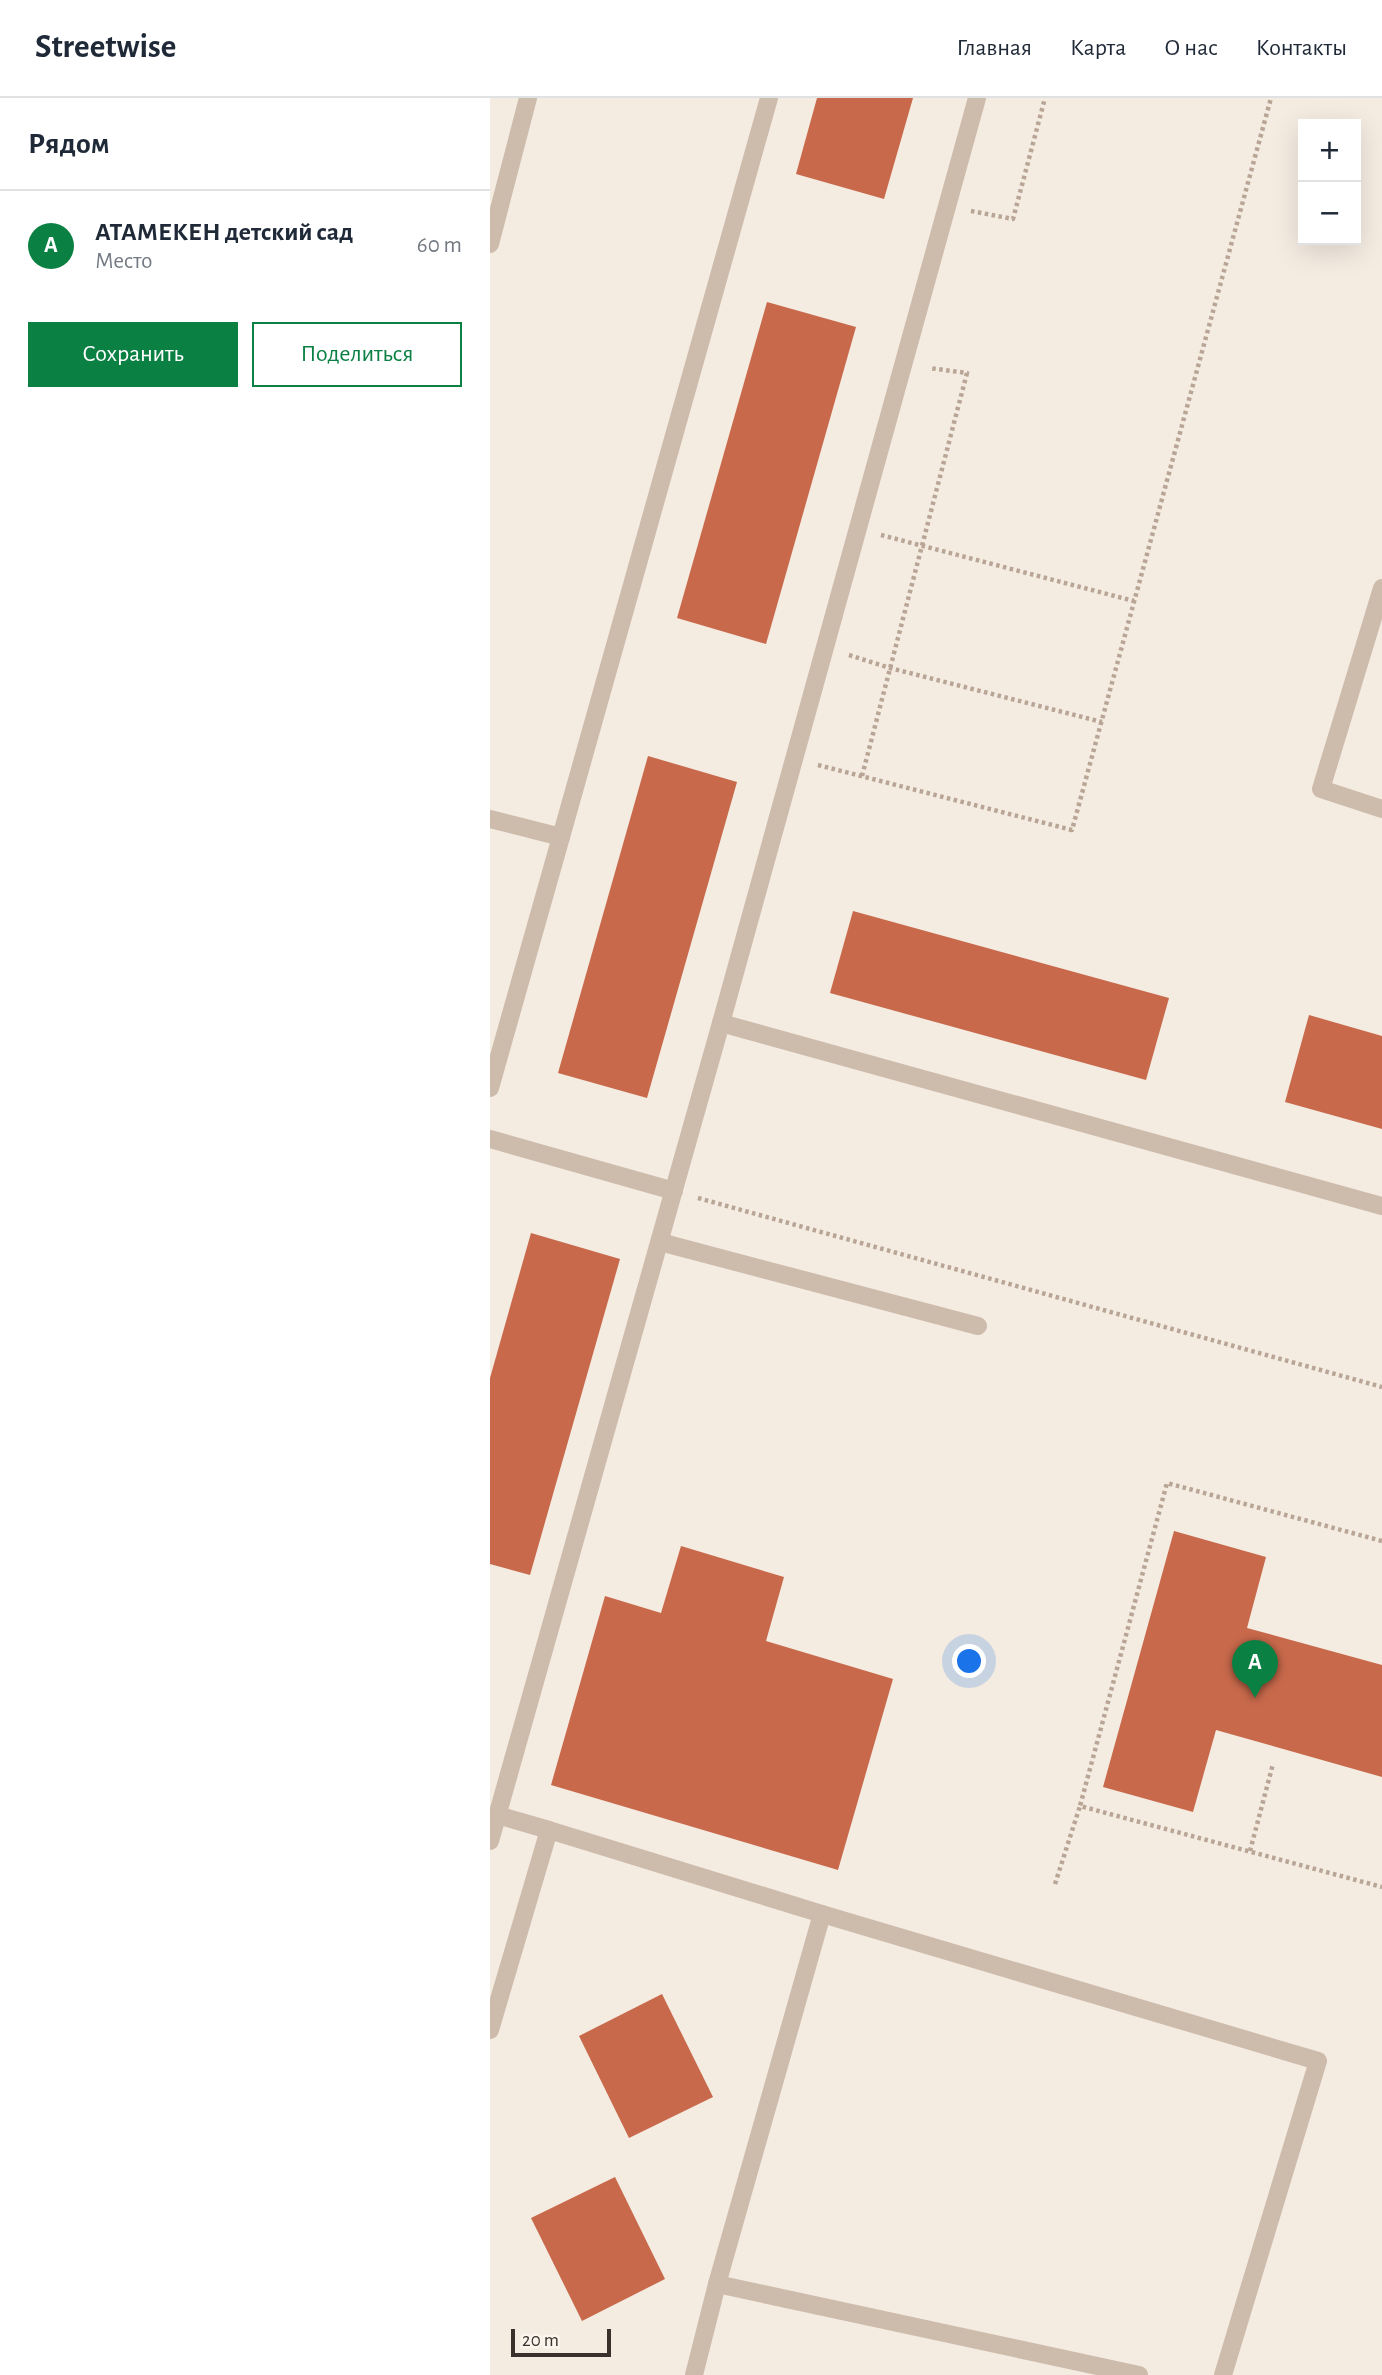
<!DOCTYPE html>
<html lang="ru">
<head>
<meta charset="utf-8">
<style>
  body { margin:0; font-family:"Alegreya Sans",sans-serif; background:#f6f6f7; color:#1f2937 }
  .controls { position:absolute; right:21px; top:21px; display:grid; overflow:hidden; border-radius:0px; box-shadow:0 7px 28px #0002 }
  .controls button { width:63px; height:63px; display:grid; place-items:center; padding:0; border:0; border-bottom:2px solid #e0e1e3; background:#fff; color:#1f2937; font:35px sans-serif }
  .scale { position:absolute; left:21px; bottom:18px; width:100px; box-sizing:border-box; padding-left:7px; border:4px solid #3b302b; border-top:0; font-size:19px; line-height:24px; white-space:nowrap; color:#3b302b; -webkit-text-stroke:5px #fbf5ee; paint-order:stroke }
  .you { position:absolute; left:480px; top:1564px; width:24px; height:24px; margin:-18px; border:5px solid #fff; border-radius:50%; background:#1a73e8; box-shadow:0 0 0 10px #1a73e833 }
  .badge { display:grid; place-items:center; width:46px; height:46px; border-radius:50%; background:#0b8043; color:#fff; font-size:23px; font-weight:700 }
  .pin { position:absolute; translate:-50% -58px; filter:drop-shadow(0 2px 4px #0008) }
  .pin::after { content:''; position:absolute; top:37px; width:24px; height:21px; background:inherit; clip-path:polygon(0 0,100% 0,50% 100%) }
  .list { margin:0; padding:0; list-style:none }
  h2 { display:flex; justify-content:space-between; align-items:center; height:91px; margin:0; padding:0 28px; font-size:30px }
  h2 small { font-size:23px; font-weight:400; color:#747a83 }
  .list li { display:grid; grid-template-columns:46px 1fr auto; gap:21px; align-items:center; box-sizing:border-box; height:112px; padding:0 28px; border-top:2px solid #e0e1e3 }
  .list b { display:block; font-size:26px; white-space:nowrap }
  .list p { margin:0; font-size:23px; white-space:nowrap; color:#747a83 }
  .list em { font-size:23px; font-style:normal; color:#747a83 }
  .actions { display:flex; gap:14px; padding:21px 28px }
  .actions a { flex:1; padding:16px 0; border:2px solid #0b8043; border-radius:0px; text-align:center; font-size:24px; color:#0b8043 }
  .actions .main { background:#0b8043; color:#fff }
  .map { position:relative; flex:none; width:892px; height:2277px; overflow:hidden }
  header { display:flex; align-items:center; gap:42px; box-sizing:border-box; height:98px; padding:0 35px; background:#fff; border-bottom:2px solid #e0e1e3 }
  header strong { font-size:33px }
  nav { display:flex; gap:38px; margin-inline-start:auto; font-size:24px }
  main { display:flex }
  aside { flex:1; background:#fff }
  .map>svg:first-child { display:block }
  .building { fill:#c8694b }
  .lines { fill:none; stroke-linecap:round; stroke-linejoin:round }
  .path { stroke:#b9a596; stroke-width:4.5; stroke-dasharray:3.5 3.5; stroke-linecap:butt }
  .minor { stroke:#cdbbac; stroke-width:18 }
</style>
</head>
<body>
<header>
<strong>Streetwise</strong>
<nav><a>Главная</a><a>Карта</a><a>О нас</a><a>Контакты</a></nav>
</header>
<main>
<aside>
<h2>Рядом<small></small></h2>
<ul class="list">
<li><span class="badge">A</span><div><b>АТАМЕКЕН детский сад</b><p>Место</p></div><em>60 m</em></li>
</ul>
<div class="actions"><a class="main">Сохранить</a><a>Поделиться</a></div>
</aside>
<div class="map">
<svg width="892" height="2277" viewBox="0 0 892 2277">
  <rect width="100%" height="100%" fill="#f4ebe1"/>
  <!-- building -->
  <g class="building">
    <path d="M327,0H423L394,101L306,76Z"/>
    <path d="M277,204L366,229L276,546L187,520Z"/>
    <path d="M158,658L247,684L157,1000L68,975Z"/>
    <path d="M363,813L679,900L656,982L340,895Z"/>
    <path d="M819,917L892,938V1031L795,1004Z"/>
    <path d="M41,1135L130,1161L40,1477L0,1466V1280Z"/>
    <path d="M684,1433L776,1459L757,1530L892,1567V1679L726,1632L703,1714L613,1689Z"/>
    <path d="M191,1448L294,1479L276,1543L403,1581L348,1772L61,1687L115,1498L171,1515Z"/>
    <path d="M172,1896L223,1999L139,2040L89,1938Z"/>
    <path d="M125,2079L175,2181L92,2223L41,2120Z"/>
  </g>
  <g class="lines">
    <!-- path -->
    <g class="path">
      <path d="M481,113L523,121L555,0"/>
      <path d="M391,437L644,503"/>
      <path d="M359,557L400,570L612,624"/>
      <path d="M328,667L582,732L781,0"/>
      <path d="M372,678L477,275L439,270"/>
      <path d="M208,1100L892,1289"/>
      <path d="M892,1443L677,1385L590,1708L892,1789"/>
      <path d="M760,1753L783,1666"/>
      <path d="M565,1786L590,1708"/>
    </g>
    <!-- minor -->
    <g class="minor">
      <path d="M0,146L38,0"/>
      <path d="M892,490L831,691L892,711"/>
      <path d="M0,721L71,739L0,990"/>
      <path d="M71,739L279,0"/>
      <path d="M231,925L892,1108"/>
      <path d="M0,1041L184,1093"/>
      <path d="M170,1144L488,1228"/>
      <path d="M7,1717L59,1732"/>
      <path d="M0,1743L231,925L487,0"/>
      <path d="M0,1932L59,1732L332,1816L828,1963L733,2277"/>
      <path d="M227,2186L649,2277"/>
      <path d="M204,2277L227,2186L332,1816"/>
    </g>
  </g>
</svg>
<div class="controls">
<button>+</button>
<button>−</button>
</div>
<div class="scale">20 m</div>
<div class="you"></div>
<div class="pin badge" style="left:765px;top:1600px">A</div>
</div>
</main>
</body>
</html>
